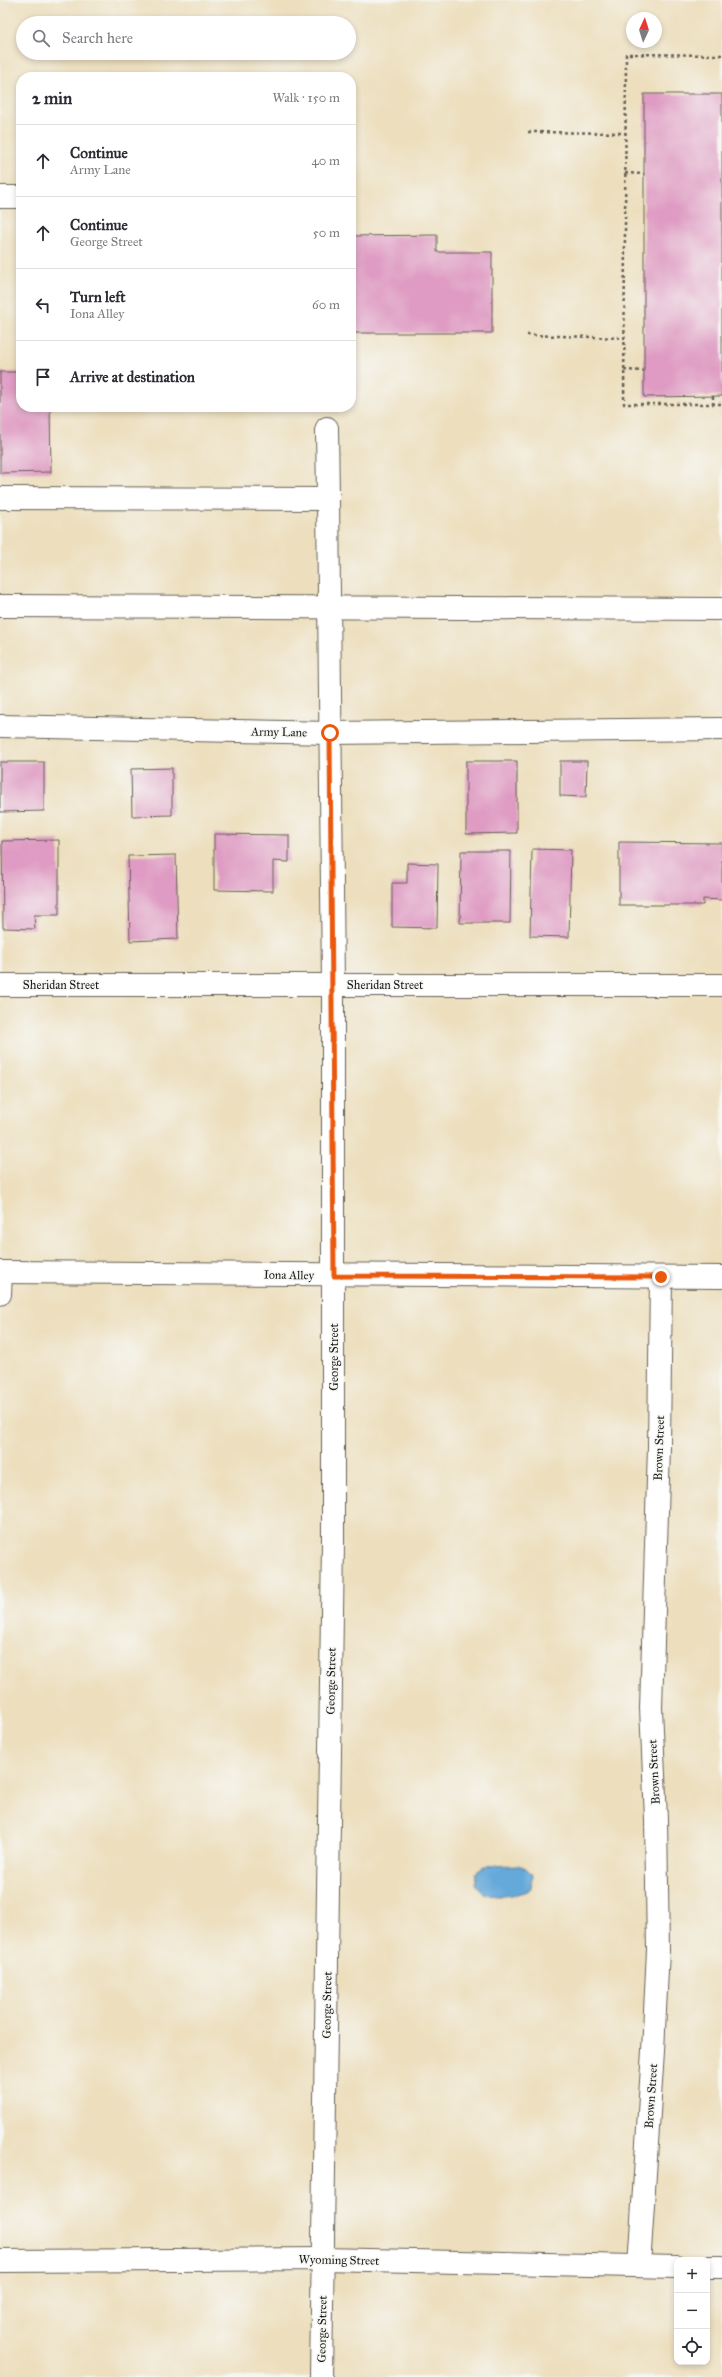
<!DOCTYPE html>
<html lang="en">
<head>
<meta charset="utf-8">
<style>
  body { margin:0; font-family:"IM FELL Great Primer",serif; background:#f7f7f7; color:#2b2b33 }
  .controls { position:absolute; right:12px; bottom:12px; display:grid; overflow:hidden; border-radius:8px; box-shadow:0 2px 6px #0003 }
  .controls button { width:36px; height:36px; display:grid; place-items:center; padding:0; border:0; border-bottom:1px solid #e1e1e2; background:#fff; color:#2b2b33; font:20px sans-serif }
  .compass { position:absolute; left:626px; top:12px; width:36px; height:36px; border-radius:50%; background:#fff; box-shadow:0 2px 6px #0003; rotate:4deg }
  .stop { position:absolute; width:12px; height:12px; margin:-9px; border:3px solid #ea580c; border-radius:50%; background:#fff }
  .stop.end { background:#ea580c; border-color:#fff; box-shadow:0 1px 4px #0008 }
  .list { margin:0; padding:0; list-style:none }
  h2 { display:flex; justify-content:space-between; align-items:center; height:52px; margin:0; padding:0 16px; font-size:17px }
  h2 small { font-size:13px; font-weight:400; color:#7c7c81 }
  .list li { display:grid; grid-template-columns:26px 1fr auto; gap:12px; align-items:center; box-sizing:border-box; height:72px; padding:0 16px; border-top:1px solid #e1e1e2 }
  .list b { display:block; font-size:15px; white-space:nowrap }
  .list p { margin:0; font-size:13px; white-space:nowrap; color:#7c7c81 }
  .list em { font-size:13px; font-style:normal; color:#7c7c81 }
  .icon { flex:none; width:22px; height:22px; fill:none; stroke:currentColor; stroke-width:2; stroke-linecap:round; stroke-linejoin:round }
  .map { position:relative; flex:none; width:722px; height:2377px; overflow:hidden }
  .search { position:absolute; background:#fff; box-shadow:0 2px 6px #0003; left:16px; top:16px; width:340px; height:44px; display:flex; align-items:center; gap:10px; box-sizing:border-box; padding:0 14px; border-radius:22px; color:#7c7c81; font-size:15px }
  .panel { position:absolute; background:#fff; box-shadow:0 2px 6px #0003; left:16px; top:72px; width:340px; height:340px; border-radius:16px }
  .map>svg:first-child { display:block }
  .water { fill:#65a9da; stroke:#40627b }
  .building { fill:#df9bc3 }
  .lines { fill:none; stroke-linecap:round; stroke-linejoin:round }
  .minor-casing { stroke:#656055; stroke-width:24 }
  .path { stroke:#656055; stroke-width:2.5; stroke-dasharray:3 3; stroke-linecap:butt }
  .minor { stroke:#fff; stroke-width:22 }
  .route { stroke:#ea580c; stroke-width:5 }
  .labels { text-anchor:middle; stroke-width:3; stroke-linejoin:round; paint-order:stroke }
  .street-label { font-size:12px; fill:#1c1c1c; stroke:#f6f6f2 }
</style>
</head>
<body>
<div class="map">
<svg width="722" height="2377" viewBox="0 0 722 2377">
  <rect width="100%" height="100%" fill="#f6f6f2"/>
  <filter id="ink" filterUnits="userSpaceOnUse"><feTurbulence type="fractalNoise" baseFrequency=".025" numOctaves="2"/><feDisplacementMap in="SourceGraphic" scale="8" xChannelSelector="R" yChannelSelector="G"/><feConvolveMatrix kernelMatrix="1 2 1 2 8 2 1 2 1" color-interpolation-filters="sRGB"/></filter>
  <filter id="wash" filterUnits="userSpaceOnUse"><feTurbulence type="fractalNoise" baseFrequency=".012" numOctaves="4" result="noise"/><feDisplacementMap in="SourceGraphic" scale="16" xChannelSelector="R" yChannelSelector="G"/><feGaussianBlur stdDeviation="0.9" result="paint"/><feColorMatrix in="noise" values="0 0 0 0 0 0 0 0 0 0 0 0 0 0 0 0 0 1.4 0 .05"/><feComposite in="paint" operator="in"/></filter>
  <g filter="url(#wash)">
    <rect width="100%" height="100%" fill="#eddfbe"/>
    <!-- water -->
    <path class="water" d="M518,1865L526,1868L532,1874L531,1889C520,1895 497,1899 484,1893C481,1891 478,1887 475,1884L476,1873L485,1866Z"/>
    <g id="blocks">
      <!-- building -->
      <g class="building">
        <path d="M644,94H722V396L644,397Z"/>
        <path d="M437,235V252H492V333H351V236Z"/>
        <path d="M0,372H21V407H50L51,472L0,473Z"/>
        <path d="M466,761H517V833L466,834Z"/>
        <path d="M560,761H587L586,797L560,796Z"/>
        <path d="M0,762H44V811L0,812Z"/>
        <path d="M172,768V815L132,816L131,769Z"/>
        <path d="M214,834L289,835V862L273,861V891L214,890Z"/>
        <path d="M59,840V915H34L35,929L3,928L2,841Z"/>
        <path d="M619,842L722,843V900L703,899V905H619Z"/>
        <path d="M532,849L571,850L569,937L530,936Z"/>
        <path d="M461,851H511L510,923H460Z"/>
        <path d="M176,855L178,939L130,941L128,856Z"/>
        <path d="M407,863L438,864L437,928L392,927V883H407Z"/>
      </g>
    </g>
  </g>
  <g filter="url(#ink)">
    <use href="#blocks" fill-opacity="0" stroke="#656055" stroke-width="1"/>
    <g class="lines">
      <defs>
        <g id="minor">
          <path d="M0,197H21"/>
          <path d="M327,428L328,499"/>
          <path d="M0,498L328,499L333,985V1543L321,2377"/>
          <path d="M0,606L722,609"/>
          <path d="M0,726L330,733L722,729"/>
          <path d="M0,985H722"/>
          <path d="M0,1272L722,1277"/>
          <path d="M0,1294L1,1272"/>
          <path d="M0,2261L323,2259L677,2267"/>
          <path d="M639,2266L653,2051L658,1950L656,1819L651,1708L659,1447L661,1277"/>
          <path d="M707,2267H722"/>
        </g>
      </defs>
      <!-- minor casing -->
      <use href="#minor" class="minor-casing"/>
      <!-- path -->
      <g class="path">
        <path d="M722,55L626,54L624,404H722"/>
        <path d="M528,132L625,133"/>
        <path d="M625,173L644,174"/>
        <path d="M527,335L624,338"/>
        <path d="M624,370L644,371"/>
        <path d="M713,396V404"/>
      </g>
      <!-- minor -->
      <use href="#minor" class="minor"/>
    </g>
  </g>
  <g class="lines" filter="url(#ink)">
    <!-- route -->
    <path class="route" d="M330,733L334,1276L661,1277"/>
  </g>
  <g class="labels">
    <!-- street labels -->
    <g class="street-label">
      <text transform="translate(279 732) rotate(1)" y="4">Army Lane</text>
      <text x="61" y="989">Sheridan Street</text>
      <text x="385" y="989">Sheridan Street</text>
      <text transform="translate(289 1275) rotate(1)" y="4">Iona Alley</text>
      <text transform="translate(334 1357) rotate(-90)" y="4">George Street</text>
      <text transform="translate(659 1448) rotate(-88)" y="4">Brown Street</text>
      <text transform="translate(331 1681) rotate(-89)" y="4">George Street</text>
      <text transform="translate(654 1772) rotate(-93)" y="4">Brown Street</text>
      <text transform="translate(327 2005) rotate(-89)" y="4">George Street</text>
      <text transform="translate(651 2096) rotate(-86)" y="4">Brown Street</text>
      <text transform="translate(339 2260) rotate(1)" y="4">Wyoming Street</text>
      <text transform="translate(322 2329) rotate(-89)" y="4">George Street</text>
    </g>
  </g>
</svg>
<div class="controls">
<button>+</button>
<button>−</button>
<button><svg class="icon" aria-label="locate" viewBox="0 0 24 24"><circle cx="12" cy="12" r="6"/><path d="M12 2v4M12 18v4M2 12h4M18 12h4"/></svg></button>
</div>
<svg class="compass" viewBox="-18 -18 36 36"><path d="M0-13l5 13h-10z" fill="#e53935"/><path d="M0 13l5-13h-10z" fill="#7c7c81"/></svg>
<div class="stop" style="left:330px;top:733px"></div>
<div class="stop end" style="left:661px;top:1277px"></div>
<div class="search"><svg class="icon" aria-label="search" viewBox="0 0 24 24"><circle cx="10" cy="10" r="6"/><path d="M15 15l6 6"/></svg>Search here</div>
<section class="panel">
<h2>2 min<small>Walk · 150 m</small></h2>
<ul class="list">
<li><svg class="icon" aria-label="ahead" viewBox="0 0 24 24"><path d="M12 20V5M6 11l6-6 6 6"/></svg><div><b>Continue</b><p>Army Lane</p></div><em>40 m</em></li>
<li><svg class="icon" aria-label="ahead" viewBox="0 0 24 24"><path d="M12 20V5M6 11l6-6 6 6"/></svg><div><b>Continue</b><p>George Street</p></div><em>50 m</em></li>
<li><svg class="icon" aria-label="left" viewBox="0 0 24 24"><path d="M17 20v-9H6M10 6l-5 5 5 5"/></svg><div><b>Turn left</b><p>Iona Alley</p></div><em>60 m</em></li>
<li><svg class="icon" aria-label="arrive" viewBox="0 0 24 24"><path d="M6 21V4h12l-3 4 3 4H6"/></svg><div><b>Arrive at destination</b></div></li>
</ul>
</section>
</div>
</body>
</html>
